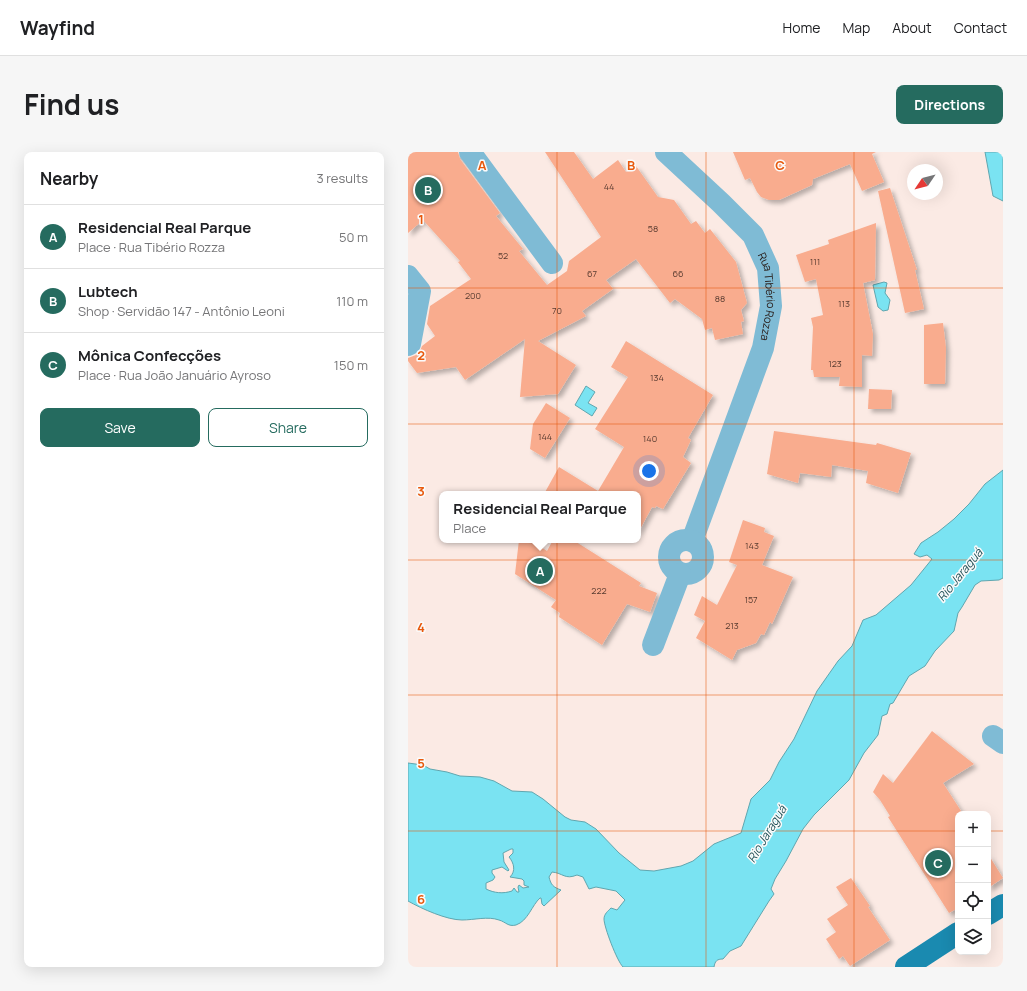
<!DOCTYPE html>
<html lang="en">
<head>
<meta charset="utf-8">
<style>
  body { margin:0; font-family:Manrope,sans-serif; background:#f6f6f6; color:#202124 }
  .controls { position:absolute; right:12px; bottom:12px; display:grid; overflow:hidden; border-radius:8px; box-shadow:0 4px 16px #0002 }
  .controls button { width:36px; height:36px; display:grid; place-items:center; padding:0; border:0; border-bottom:1px solid #e0e0e0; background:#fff; color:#202124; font:20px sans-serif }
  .compass { position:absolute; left:499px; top:12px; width:36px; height:36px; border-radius:50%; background:#fff; box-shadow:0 4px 16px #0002; rotate:235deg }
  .you { position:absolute; left:241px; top:319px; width:14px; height:14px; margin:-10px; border:3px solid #fff; border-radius:50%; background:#1a73e8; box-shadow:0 0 0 6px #1a73e833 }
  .badge { display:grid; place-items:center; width:26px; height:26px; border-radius:50%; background:#256b5f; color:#fff; font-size:13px; font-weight:700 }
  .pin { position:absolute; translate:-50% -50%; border:2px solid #fff; box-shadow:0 1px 4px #0006 }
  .popup { position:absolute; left:31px; top:339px; width:202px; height:52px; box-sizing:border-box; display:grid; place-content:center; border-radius:8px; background:#fff; filter:drop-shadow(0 1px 3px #0005); font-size:13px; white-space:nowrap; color:#757577 }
  .popup b { font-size:15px; color:#202124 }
  .popup::after { content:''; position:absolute; left:50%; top:100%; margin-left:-8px; border:8px solid transparent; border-top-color:#fff }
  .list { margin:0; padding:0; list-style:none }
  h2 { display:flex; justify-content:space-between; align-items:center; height:52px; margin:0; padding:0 16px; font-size:17px }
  h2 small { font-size:13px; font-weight:400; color:#757577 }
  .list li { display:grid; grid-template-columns:26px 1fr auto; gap:12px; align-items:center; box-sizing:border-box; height:64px; padding:0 16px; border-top:1px solid #e0e0e0 }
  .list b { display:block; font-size:15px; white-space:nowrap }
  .list p { margin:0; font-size:13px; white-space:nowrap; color:#757577 }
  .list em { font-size:13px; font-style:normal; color:#757577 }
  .actions { display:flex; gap:8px; padding:12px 16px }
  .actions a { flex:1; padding:9px 0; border:1px solid #256b5f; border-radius:8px; text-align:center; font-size:14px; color:#256b5f }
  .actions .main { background:#256b5f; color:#fff }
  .icon { flex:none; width:22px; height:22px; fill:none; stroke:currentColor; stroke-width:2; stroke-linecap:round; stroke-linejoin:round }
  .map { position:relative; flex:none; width:595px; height:815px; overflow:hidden; border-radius:8px }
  header { display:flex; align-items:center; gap:24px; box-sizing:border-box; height:56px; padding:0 20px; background:#fff; border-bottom:1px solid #e0e0e0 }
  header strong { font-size:19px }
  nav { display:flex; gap:22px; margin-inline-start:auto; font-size:14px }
  .intro { display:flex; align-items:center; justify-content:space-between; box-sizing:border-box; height:96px; padding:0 24px }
  h1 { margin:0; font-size:28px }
  .button { padding:10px 18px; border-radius:8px; background:#256b5f; color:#fff; font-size:14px; font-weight:700 }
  main { display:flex; gap:24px; padding:0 24px }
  aside { flex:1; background:#fff; border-radius:8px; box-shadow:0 4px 16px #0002 }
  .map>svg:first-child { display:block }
  .water { fill:#7ae3f2; stroke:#60a6af; fill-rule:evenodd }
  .building { fill:#f9ac8e; filter:url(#shadow) }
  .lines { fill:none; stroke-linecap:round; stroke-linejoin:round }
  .minor { stroke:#7fbbd5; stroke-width:22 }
  .major { stroke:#1a8ab0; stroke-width:22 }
  .grid { fill:none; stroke:#e8590c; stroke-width:1; stroke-opacity:0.55 }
  .labels { text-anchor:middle; stroke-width:3; stroke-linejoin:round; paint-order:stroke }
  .number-label { font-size:9px; fill:#5a3c31 }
  .street-label { font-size:11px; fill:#251712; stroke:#fbfbfb }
  .water-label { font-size:12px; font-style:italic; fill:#25545a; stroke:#fbfbfb }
  .grid-label { font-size:13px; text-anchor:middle; font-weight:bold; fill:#e8590c; stroke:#fbfbfb; stroke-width:3; stroke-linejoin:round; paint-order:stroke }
</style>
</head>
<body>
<header>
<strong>Wayfind</strong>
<nav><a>Home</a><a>Map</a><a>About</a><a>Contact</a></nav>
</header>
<div class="intro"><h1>Find us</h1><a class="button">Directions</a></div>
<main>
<aside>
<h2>Nearby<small>3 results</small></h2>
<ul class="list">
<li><span class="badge">A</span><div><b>Residencial Real Parque</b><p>Place · Rua Tibério Rozza</p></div><em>50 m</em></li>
<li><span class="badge">B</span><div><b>Lubtech</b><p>Shop · Servidão 147 - Antônio Leoni</p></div><em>110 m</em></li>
<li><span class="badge">C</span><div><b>Mônica Confecções</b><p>Place · Rua João Januário Ayroso</p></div><em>150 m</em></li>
</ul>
<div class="actions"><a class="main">Save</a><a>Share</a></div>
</aside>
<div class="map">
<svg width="595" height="815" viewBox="0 0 595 815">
  <defs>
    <filter id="shadow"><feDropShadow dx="3.5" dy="3.5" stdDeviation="2" flood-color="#0004"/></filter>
  </defs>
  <rect width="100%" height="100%" fill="#fbeae4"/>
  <!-- water -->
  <g class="water">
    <path d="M577,0H595V49L585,44Z"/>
    <path d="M476,130L479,131L477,141L482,148L480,158L475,159L470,155L465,133Z"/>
    <path d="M178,234L187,240L180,251L189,256L184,264L167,253Z"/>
    <path d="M595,318V426L591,428L573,429L567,433L554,455L550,461L546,479L527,499L517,514L501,524L485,551L482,552L479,562L474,564L470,583L456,601L441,628L406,663L395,677L378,709L367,727L363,737L366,742L361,749L333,794L322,799L315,807C309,807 307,809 306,815H215C209,809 196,775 196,767C196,762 200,759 203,756L209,758L217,748L208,739L188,735L181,737L175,725L169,723C157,728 155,721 144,720L141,725C143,733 145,735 153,738L136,754L134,752L133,746H132C124,753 120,769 108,773C100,775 98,770 91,768C80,764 66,768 54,768C39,768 14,757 0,749V611L15,613L22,617L39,620L52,624L72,625L86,629L104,639L124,640L135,647L157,665L163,668L177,670L188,677L211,701L232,718L246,719L273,714L285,709L306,692L333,681L343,647L362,628L371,610L386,587L409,539L430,509L444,494L455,468L468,463L503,433L524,407L519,403L512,405L506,402L513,391L530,380L546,367L561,352L577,332ZM103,697H105V701L101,705C106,711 108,719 102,725L114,727L116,729V733L121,735L115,736L111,733L110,735L111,740H109L106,736L104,739C95,742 86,741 78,737V731L85,728L87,725L84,721V718L94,715L100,719L101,718L96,710L95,701Z"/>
  </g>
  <!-- building -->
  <g class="building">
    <path d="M0,0H50L52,7L92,61L88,64L115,97L111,99L139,133L159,119L161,109L193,85L137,0H166L185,27L210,8L218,20L228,14L250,45L266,48L283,72L288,69L297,81L302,77L328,110L339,151L333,158L336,169L333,170L335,182L307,188L304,176L297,178L294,167L267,147L262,151L228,107L198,128L205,137L174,159L178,164L130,189L168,213L150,242L112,245L117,187L57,228L48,215L9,221L0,209V206L8,203L12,199L14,194L27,184L19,172L22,154L63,127L50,110L52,109L15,68L0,81Z"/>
    <path d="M325,0H468L464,2L476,30L454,39L442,12L405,27L404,33L371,48H361L353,45L349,40L342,26L337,28Z"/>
    <path d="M482,36L509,118H507L516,157L497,161L470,39Z"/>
    <path d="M468,71L467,128L455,131L465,182L464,204L454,203V235L431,234L432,225H406L405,218H403L405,175L403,166L415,163L408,127L397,130L388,103L421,92L420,88Z"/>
    <path d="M535,171L538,196L537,232H516V173Z"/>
    <path d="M218,189L305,243L280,286L283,288L275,305L283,311L255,357L248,354L247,356L244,355L230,381V342H136L151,315L190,339L216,295L187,277L220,225L203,215Z"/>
    <path d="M461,237L484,238L483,257H460Z"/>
    <path d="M138,251L162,266L137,306L122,297L125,272Z"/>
    <path d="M366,279L468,293L469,291L503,301L490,341L458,331L460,319L424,313L423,325L392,321L390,331L359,322Z"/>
    <path d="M335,368L357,376L356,380L366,384L354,413L385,425L364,472L362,470L356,483L353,482L348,491L329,498L324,508L288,486L297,469L286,463L294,444L309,453L329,413L321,410Z"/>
    <path d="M111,388H122L139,399L145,388H165L233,431L231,434L249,441L242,460L219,452L194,493L151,465L152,461L143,455L148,448L107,422Z"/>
    <path d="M524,579L566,612L535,631L555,662H550V756L541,761L480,665L482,664L472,648L465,640L475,622L485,631Z"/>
    <path d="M580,702L595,726L580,736Z"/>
    <path d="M443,726L462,754L460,755L482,788L442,814L435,804L431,807L418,787L428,780L419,767L440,753L428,735Z"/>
  </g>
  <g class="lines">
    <!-- minor -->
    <g class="minor">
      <path d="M62,0L144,111"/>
      <path id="s1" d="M258,0L313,51L345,83L360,116L363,154L355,196L284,389"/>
      <path d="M0,124L12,139L2,192L0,193"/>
      <circle cx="278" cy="405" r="17"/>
      <path d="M245,493L272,422"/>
      <path d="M585,584L595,591"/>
    </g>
    <!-- major -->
    <g class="major">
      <path d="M580,762L595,753"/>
      <path d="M498,815L550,781"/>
    </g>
  </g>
  <!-- grid -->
  <path class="grid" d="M149,0V815M298,0V815M446,0V815M0,136H595M0,272H595M0,408H595M0,543H595M0,679H550M580,679H595"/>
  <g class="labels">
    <!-- number labels -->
    <g class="number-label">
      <text x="201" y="38">44</text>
      <text x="245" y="80">58</text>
      <text x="95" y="107">52</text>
      <text x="407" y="113">111</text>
      <text x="184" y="125">67</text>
      <text x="270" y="125">66</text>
      <text x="65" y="147">200</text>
      <text x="312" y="150">88</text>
      <text x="436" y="155">113</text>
      <text x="149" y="162">70</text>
      <text x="427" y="215">123</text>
      <text x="249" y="229">134</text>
      <text x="137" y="288">144</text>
      <text x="242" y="290">140</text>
      <text x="344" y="397">143</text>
      <text x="191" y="442">222</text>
      <text x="343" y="451">157</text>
      <text x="324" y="477">213</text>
    </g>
    <!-- street labels -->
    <g class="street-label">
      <text dy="4" stroke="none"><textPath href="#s1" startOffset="185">Rua Tibério Rozza</textPath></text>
    </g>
    <!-- water labels -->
    <g class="water-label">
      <text transform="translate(552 423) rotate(-51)" y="4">Rio Jaraguá</text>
      <text transform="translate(359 682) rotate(-59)" y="4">Rio Jaraguá</text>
    </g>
  </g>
  <g class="grid-label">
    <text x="74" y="18">A</text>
    <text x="223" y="18">B</text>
    <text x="372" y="18">C</text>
    <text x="13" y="72">1</text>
    <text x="13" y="208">2</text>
    <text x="13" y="344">3</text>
    <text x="13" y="480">4</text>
    <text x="13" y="616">5</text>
    <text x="13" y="752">6</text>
  </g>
</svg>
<div class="controls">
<button>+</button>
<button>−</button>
<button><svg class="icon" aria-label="locate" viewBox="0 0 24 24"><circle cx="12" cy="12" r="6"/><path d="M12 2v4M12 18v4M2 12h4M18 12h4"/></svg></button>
<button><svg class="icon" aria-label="layers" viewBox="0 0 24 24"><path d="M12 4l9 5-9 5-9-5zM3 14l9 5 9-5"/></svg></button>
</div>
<svg class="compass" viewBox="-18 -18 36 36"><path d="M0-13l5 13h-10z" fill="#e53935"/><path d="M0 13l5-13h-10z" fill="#757577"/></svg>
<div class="you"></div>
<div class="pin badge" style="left:132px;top:419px">A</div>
<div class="popup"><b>Residencial Real Parque</b>Place</div>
<div class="pin badge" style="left:20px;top:38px">B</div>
<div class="pin badge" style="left:530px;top:711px">C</div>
</div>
</main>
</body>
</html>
